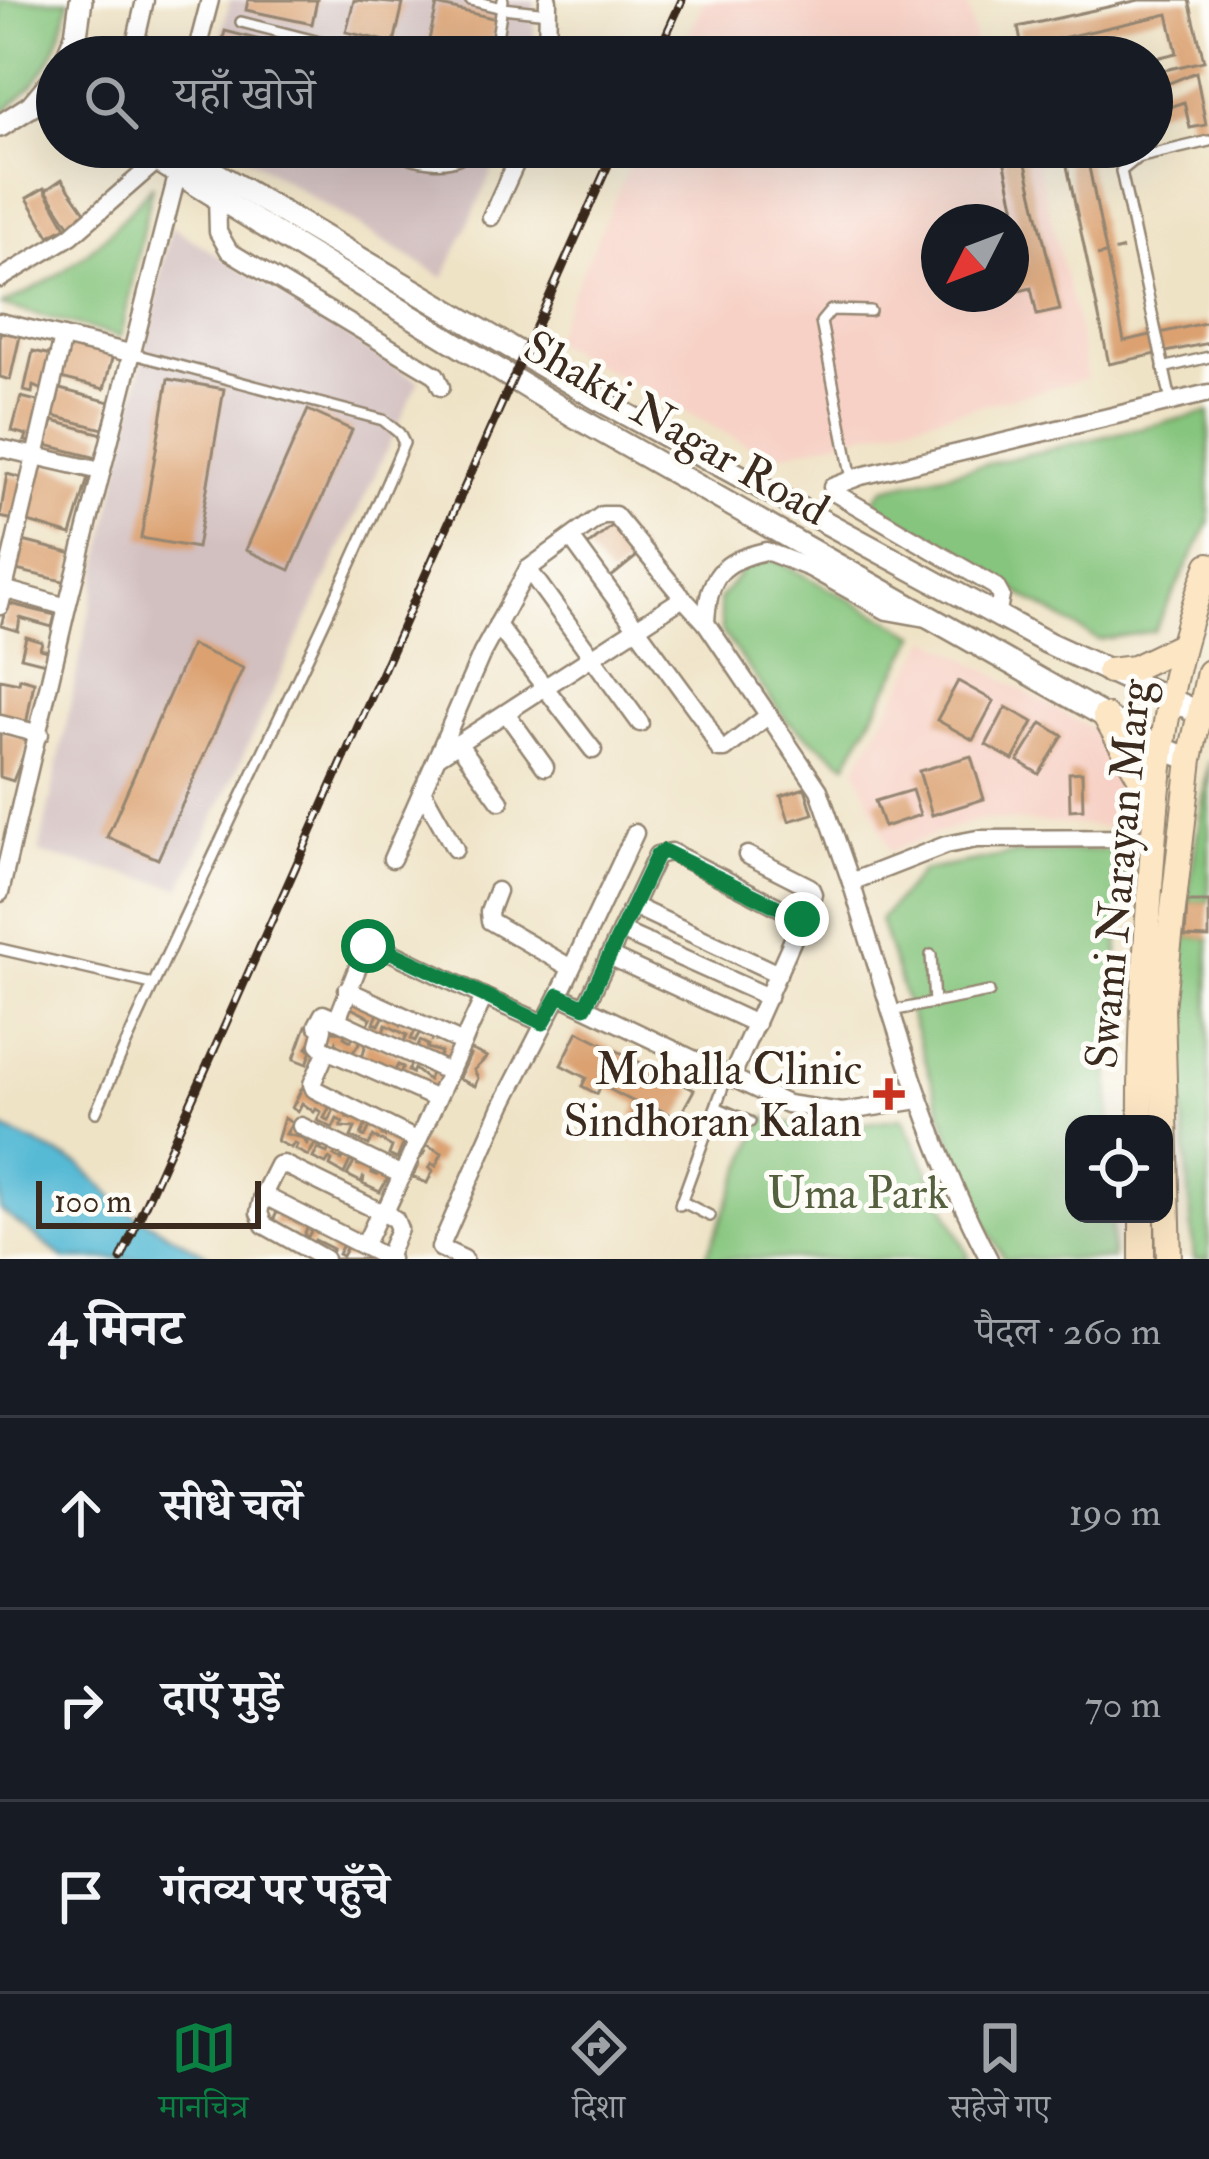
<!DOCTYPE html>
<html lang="hi">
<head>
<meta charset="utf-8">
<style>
  body { margin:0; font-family:"IM FELL Double Pica","Noto Serif Devanagari",serif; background:#242831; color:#f1f3f6 }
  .controls { position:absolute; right:36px; bottom:36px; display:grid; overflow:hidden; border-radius:24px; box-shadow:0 12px 48px #0002 }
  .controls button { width:108px; height:108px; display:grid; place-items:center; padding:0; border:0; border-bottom:3px solid #363941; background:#171b24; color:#f1f3f6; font:60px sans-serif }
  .compass { position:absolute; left:921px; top:204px; width:108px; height:108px; border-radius:50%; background:#171b24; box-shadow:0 12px 48px #0002; rotate:228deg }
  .scale { position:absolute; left:36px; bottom:30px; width:225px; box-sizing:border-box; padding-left:12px; border:6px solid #3b2a1e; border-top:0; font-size:33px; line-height:42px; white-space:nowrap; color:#3b2a1e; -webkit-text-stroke:9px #fdfcf7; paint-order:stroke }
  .stop { position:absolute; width:36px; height:36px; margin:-27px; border:9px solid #0b8043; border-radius:50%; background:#fff }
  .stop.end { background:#0b8043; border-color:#fff; box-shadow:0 3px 12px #0008 }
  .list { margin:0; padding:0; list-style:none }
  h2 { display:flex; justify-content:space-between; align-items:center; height:156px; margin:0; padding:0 48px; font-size:51px }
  h2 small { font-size:39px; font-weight:400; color:#9ea1a6 }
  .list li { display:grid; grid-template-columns:78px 1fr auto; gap:36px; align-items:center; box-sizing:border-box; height:192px; padding:0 48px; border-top:3px solid #363941 }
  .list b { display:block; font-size:45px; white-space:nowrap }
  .list em { font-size:39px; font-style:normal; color:#9ea1a6 }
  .icon { flex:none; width:66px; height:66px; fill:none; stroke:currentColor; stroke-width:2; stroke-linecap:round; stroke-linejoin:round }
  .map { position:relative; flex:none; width:1209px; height:1259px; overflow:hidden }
  .search { position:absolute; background:#171b24; box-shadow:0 12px 48px #0002; left:36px; right:36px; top:36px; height:132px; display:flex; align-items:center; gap:30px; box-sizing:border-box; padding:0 42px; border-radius:66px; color:#9ea1a6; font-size:45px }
  .sheet { height:732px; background:#171b24 }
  nav { display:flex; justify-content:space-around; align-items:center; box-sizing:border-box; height:168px; border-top:3px solid #363941; background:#171b24; font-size:33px; color:#9ea1a6 }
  nav a { display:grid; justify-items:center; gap:6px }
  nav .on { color:#0b8043 }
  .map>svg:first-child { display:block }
  .built { fill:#f7d1c6; fill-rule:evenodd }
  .industrial { fill:#d2bfbf }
  .green { fill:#85c57d; stroke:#60784e; stroke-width:3 }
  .water { fill:#56bad5; stroke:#48727a; stroke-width:3 }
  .building { fill:#dba171 }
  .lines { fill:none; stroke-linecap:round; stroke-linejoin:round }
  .service-casing { stroke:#958672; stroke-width:14 }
  .minor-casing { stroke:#958672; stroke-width:21 }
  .tertiary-casing { stroke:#958672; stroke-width:26 }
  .secondary-casing { stroke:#958672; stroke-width:28 }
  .path { stroke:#958672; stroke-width:3; stroke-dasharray:9 9; stroke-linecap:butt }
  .service { stroke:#fff; stroke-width:9 }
  .minor { stroke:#fff; stroke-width:16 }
  .tertiary { stroke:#fff; stroke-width:21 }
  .secondary { stroke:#fce6c4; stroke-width:24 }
  .rail-casing { stroke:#3b2a1e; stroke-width:9 }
  .rail { stroke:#fdfcf7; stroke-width:4.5; stroke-dasharray:14; stroke-linecap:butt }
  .route { stroke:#0b8043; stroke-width:15 }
  .poi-dot { fill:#c8321e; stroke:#fdfcf7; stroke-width:4.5 }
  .labels { text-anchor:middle; stroke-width:10; stroke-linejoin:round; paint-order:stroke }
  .street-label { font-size:45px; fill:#3b2a1e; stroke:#fdfcf7 }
  .poi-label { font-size:45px; fill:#3b2a1e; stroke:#fdfcf7; text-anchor:end }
  .park-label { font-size:45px; fill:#55603f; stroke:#fdfcf7 }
</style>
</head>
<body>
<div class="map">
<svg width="1209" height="1259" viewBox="0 0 1209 1259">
  <rect width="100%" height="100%" fill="#fdfcf7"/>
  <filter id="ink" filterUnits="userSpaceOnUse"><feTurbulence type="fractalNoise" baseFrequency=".00833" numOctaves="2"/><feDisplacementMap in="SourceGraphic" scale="24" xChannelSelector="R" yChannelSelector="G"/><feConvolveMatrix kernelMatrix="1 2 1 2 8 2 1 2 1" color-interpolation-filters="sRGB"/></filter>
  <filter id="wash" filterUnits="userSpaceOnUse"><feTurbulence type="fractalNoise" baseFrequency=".004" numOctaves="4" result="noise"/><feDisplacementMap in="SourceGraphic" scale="48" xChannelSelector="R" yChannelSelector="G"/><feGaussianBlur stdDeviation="2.7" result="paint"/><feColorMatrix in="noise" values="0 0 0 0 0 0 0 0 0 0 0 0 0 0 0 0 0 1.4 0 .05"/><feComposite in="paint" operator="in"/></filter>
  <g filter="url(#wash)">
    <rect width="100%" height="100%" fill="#efe3c6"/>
    <!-- built -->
    <g class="built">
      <path d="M704,0H967L978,57H678Z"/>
      <path d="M638,147H1033L1077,324L1087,379L771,457L551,341ZM939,222H1011V294H939Z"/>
      <path d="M929,638L1141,757L1130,828L980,819L890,851L856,768Z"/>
    </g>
    <!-- industrial -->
    <g class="industrial">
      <path d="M230,0H535L533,57H216Z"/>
      <path d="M230,147H503L444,278Z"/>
      <path d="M171,226L419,381L181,888L39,853Z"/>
    </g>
    <!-- green -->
    <g class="green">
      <path d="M0,0H69C58,56 44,79 0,115Z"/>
      <path d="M152,185L121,337L1,305C69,275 105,242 152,185Z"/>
      <path d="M1209,412V523L1154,631L1098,640L871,505L884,488Z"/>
      <path d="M773,559L917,635L846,764L787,721L722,632L719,600L744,568Z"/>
      <path d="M1209,760V902H1187Z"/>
      <path d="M1126,849L1109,1062L1110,1124H1074V1214H1112V1259H1004L967,1190L880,920L922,871L1013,854Z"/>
      <path d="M1185,937L1209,938V1259H1194L1176,1014Z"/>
      <path d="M764,1117L818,1130L903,1118L970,1259H705Z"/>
    </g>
    <!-- water -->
    <path class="water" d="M0,1127L81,1165L125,1209L214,1259H65L0,1210Z"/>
    <g id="blocks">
      <!-- building -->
      <g class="building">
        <path d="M248,0H317L312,24L246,10Z"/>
        <path d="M354,0L403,4L394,43L346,32Z"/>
        <path d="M1139,0H1189L1204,61L1152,73V59L1177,53L1168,14L1022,47L1018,27Z"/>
        <path d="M437,5L497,19L488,57L426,53Z"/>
        <path d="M225,31L280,45L277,57H218Z"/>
        <path d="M81,42L113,57H75Z"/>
        <path d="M312,46L350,55V57H310Z"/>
        <path d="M1196,72L1206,125L1190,128L1184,102L1152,113V90Z"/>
        <path d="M1063,147H1085L1124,341L1209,322V343L1109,364Z"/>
        <path d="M1023,151L1060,310L1037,315L1031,288L1011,293V267L1027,264L1003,155Z"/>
        <path d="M62,179L88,216L71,228L46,190Z"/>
        <path d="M44,188L66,227L49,236L27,198Z"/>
        <path d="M0,332L20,336L10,380L0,377Z"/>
        <path d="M70,344L113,355L104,389L61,378Z"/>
        <path d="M33,351L56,356L48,392L33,386L32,393L24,391Z"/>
        <path d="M168,379L224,389L197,548L141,538Z"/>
        <path d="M60,389L110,402L103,429L53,416Z"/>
        <path d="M21,397L45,403L34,443L25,441L27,435L12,431Z"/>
        <path d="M308,410L352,430L290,570L246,550Z"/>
        <path d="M53,421L103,434L97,458L46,445Z"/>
        <path d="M39,463L88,478L71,535L22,520Z"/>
        <path d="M7,474L29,480L19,521L0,517Z"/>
        <path d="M617,522L642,552L610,578L585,548Z"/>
        <path d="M19,540L74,554L67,582L12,569Z"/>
        <path d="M7,603L55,615L52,627L20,618L18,631L1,626Z"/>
        <path d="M26,637L42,642L40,649L48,651L45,663L21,657Z"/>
        <path d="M191,645L243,668L158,859L107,837Z"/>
        <path d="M20,678L34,682L26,725L0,718V679L19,683Z"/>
        <path d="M958,681L994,701L973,740L937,720Z"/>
        <path d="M1006,707L1033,722L1013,760L986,745Z"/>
        <path d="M1042,723L1063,736L1039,774L1018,761Z"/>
        <path d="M0,730L30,739L13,781L0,777Z"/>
        <path d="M971,756L984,799L932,815L919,771Z"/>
        <path d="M1082,772L1083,809L1070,810L1069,773Z"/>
        <path d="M805,788L813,814L789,821L781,796Z"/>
        <path d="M912,790L920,815L884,827L875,801Z"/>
        <path d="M1187,902H1209V938L1185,937Z"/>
        <path d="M349,995L380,1009L374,1023L379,1025L386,1012L400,1018L401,1024L403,1020L417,1027L411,1039L415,1041L422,1028L436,1036L434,1039L438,1037L454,1044L445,1064L438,1060L441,1052L427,1048L428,1045L420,1041L416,1050L403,1044L407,1035L386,1025L382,1034L367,1026L371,1018L351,1008L347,1017Z"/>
        <path d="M335,1023L331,1031L346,1032L344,1037L351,1041L355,1032L364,1036L351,1055L337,1048L336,1042L334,1046L321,1040L326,1028Z"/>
        <path d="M306,1026L321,1032L313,1046L309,1044L307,1048L312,1050L307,1064L294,1059Z"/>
        <path d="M578,1031L694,1090L678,1119L659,1109L651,1126L632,1116L638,1104L601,1085L597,1094L582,1086L586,1078L561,1065Z"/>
        <path d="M367,1040L412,1062L408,1071L412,1073L414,1069L428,1080L432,1071L440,1075L431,1095L397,1079L403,1067L398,1065L392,1076L380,1070L382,1065L378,1063L376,1068L361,1061Z"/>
        <path d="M463,1046L487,1057L474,1070L478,1078L475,1086L459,1079L470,1055L461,1051Z"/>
        <path d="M302,1088L316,1095L313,1099L317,1101L319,1097L332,1102L324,1118L329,1121L336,1104L350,1111L347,1117L351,1119L354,1113L368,1120L361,1135L365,1137L372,1122L385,1128L382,1135L385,1137L389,1130L406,1138L397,1159L389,1155L392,1147L380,1140L373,1137L369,1145L351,1137L355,1128L341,1127L343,1122L337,1119L333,1128L317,1120L321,1112L316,1109L314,1112L302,1103L298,1111L292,1108Z"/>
        <path d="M284,1118L292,1123L286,1134L303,1138L307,1144L312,1133L324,1139L321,1147L315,1144L308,1156L295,1149L297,1145L294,1143L291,1148L277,1141Z"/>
        <path d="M421,1142L442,1153L436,1166L432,1164L429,1168L433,1171L427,1183L404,1174L406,1170L414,1174L418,1165L415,1164L425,1152L417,1149Z"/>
        <path d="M330,1146L337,1150L334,1156L342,1160L347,1151L362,1159L358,1165L374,1168L372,1173L377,1175L381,1167L391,1172L380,1192L363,1184L364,1176L361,1182L347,1175L354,1163L350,1161L344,1174L330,1166L332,1161L329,1159L326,1164L313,1158L318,1149L327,1153Z"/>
        <path d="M280,1206L310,1221L304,1235L308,1237L314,1225L345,1241L338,1254L342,1256L350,1241L385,1259H334L329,1256L333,1249L315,1240L311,1247L295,1239L297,1233L281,1225L270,1227Z"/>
      </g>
    </g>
  </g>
  <g filter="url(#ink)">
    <use href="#blocks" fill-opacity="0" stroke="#958672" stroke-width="3"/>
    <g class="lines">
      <defs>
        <g id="service">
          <path d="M470,0L502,8L548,13"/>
          <path d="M241,22L379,57"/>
          <path d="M494,57L503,0"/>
          <path d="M369,147C400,154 451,178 473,147"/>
          <path d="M1163,368L1209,357"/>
          <path d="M1171,401L1121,171L1137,158L1209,141"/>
          <path d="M852,479L821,322L831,310L870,311"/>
          <path d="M0,949L152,984"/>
          <path d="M931,955L934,1003"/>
          <path d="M891,1011L989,992"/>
          <path d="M716,1107L750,1122"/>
          <path d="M96,1112C194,886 308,669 404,443L399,433L383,420L130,353"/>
          <path d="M681,1201L710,1216"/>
          <path d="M680,1205L727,1076"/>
        </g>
        <g id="minor">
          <path d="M132,57L145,0"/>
          <path d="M195,57L210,0"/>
          <path d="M547,57L548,0"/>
          <path d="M217,196L218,232L229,251L436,375L441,387"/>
          <path d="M491,217L523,147"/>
          <path d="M0,279L71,236L157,161"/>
          <path d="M0,322L130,353"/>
          <path d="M0,448L101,471"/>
          <path d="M571,538L704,720L719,749H725L769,715"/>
          <path d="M528,569L640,723"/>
          <path d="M0,588L67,607"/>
          <path d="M683,598L615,515H602L528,569L482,653L437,757L683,598L706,623"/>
          <path d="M0,606L63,337"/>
          <path d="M997,615L1001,596L996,587L835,493L832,487L861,476L1209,393"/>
          <path d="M497,625L593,750"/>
          <path d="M506,713L545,767"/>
          <path d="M0,724L40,734"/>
          <path d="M458,743L500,801"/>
          <path d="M422,790L455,849"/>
          <path d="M635,833L559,995L787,1104L842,1112L919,1100"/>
          <path d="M747,855L810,887L813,894L802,919"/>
          <path d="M392,859L437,757"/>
          <path d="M851,882L819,790L706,623C708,576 721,561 766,551L810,568L887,611L926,618"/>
          <path d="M497,891L489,912L490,921L571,968"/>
          <path d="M0,893L67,607L178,172"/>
          <path d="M633,906L778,974"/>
          <path d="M621,931L768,997"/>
          <path d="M609,956L756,1024"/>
          <path d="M347,990L463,1043"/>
          <path d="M585,1007L657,855L671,852L802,919L731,1078"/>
          <path d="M337,1020L323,1014L317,1025L323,1029L319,1044L324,1049L437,1099"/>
          <path d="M327,1050L312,1084L314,1089L418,1141"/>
          <path d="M449,1072L337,1020L365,949L374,944L484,997"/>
          <path d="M301,1126L402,1175"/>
          <path d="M263,1195L259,1213L264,1225L325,1259"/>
          <path d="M385,1212L484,997L543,1023"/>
          <path d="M364,1246L381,1210"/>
          <path d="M387,1258L399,1229L395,1219L283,1164L278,1165L263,1195L387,1258L390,1259"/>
          <path d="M464,1259L440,1248L503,1104L559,995"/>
          <path d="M989,1259C926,1140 891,1011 851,882L946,845L977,839L1153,838"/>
        </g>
        <g id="tertiary">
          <path d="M67,57L76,35L81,0"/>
          <path d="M0,126L31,106L57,75"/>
          <path d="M135,147L574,416L1161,748L1190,759"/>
          <path d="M172,147L596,398L1048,643L1200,713"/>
        </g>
        <g id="secondary">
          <path d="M1109,671L1134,668L1180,646"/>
          <path d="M1105,716L1156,805"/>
          <path d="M1141,1124C1140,1040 1145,957 1151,874C1159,759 1166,674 1209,565"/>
          <path d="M1142,1214V1259"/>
          <path d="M1169,1259L1162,1008L1190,759L1209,672"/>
        </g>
      </defs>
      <!-- service casing -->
      <use href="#service" class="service-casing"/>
      <!-- minor casing -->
      <use href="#minor" class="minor-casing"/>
      <!-- tertiary casing -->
      <use href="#tertiary" class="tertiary-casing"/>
      <!-- secondary casing -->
      <use href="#secondary" class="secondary-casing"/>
      <!-- path -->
      <path class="path" d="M1097,256L1124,249"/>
      <!-- service -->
      <use href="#service" class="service"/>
      <!-- minor -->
      <use href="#minor" class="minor"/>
      <!-- tertiary -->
      <use href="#tertiary" class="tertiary"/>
      <!-- secondary -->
      <use href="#secondary" class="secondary"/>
      <defs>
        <g id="rail">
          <path d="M656,57L682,0"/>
          <path d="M121,1259L616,147"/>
        </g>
      </defs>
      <!-- rail casing -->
      <use href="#rail" class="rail-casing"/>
      <!-- rail -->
      <use href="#rail" class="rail"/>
    </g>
  </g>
  <g class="lines" filter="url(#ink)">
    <!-- route -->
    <path class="route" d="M368,946L374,944L543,1023L559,995L585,1007L657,855L664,851L802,919"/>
  </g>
  <!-- markers -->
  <path class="poi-dot" d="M883 1076h12v12h12v12h-12v12h-12v-12h-12v-12h12z"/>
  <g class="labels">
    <!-- street labels -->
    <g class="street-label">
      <text transform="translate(677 427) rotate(30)" y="16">Shakti Nagar Road</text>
      <text transform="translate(1117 874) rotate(-85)" y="16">Swami Narayan Marg</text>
    </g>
    <!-- poi labels -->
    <g class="poi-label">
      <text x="862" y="1084">Mohalla Clinic<tspan x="862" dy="52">Sindhoran Kalan</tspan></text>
    </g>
    <!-- park labels -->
    <g class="park-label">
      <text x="858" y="1208">Uma Park</text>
    </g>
  </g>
</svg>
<div class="controls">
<button><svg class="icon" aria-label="locate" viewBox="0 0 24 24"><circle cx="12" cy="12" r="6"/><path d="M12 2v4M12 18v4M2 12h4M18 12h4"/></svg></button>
</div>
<svg class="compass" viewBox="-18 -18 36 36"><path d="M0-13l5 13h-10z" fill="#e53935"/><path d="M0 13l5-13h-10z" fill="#9ea1a6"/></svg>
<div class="scale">100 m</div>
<div class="stop" style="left:368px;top:946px"></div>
<div class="stop end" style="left:802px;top:919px"></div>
<div class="search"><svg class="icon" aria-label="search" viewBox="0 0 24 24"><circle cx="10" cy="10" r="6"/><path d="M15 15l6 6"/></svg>यहाँ खोजें</div>
</div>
<section class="sheet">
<h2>4 मिनट<small>पैदल · 260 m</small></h2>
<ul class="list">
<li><svg class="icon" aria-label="ahead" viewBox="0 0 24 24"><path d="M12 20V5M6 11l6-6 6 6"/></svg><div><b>सीधे चलें</b></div><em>190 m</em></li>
<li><svg class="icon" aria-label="right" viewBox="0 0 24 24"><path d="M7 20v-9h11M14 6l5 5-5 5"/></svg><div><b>दाएँ मुड़ें</b></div><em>70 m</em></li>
<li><svg class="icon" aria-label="arrive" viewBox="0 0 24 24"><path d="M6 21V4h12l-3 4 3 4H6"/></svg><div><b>गंतव्य पर पहुँचे</b></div></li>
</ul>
</section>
<nav>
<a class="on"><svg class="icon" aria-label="map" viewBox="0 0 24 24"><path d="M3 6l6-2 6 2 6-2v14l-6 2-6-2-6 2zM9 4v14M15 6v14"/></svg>मानचित्र</a>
<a><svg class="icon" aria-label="directions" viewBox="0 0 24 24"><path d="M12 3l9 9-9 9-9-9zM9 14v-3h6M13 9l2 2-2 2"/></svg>दिशा</a>
<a><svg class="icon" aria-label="saved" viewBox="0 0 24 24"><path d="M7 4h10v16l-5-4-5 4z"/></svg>सहेजे गए</a>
</nav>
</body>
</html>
